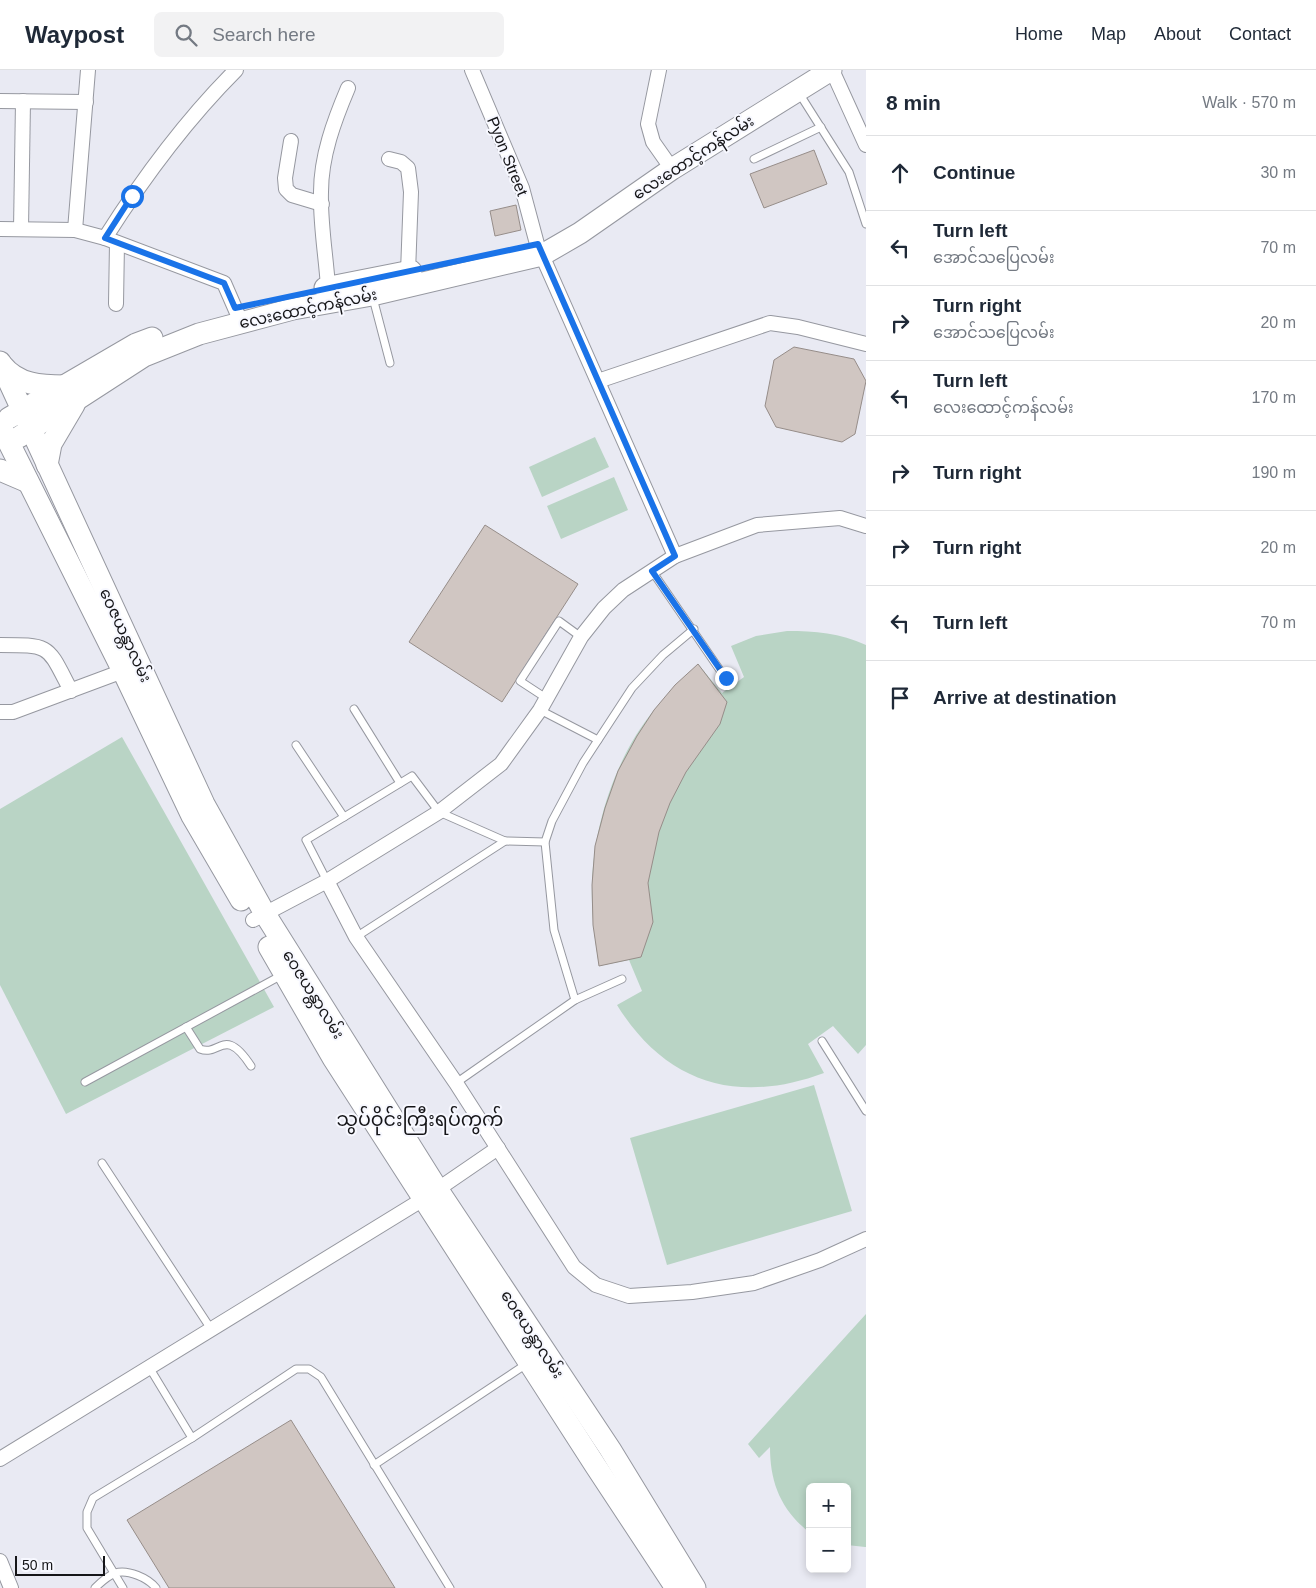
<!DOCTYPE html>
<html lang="en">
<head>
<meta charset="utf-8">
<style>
  body { margin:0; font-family:Arial,"Noto Sans Myanmar",sans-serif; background:#f2f2f3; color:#1f2937 }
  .controls { position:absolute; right:15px; bottom:15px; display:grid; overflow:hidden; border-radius:8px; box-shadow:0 2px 8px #0003 }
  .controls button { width:45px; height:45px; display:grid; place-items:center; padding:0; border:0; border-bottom:1px solid #e0e1e3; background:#fff; color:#1f2937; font:25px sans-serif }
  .scale { position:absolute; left:15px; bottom:12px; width:90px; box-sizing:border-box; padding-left:5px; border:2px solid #151518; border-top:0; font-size:14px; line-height:18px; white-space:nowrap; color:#151518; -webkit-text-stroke:4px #f7f8ff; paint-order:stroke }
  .stop { position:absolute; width:15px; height:15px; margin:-11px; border:4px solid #1a73e8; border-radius:50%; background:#fff }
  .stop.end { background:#1a73e8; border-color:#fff; box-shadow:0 1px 5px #0008 }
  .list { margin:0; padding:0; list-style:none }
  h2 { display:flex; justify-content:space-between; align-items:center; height:65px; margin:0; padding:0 20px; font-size:21px }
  h2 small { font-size:16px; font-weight:400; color:#747a83 }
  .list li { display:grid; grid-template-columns:32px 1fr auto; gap:15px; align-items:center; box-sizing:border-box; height:75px; padding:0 20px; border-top:1px solid #e0e1e3 }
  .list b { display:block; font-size:19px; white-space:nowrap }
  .list p { margin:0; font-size:16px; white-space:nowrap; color:#747a83 }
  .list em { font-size:16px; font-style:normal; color:#747a83 }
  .icon { flex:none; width:28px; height:28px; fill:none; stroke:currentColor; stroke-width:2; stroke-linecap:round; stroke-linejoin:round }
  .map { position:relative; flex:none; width:866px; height:1518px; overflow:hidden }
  header { display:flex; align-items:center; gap:30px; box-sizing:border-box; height:70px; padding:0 25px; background:#fff; border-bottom:1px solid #e0e1e3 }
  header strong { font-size:24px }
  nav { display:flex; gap:28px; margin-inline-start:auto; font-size:18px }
  .search { width:350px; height:45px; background:#f2f2f3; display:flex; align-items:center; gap:12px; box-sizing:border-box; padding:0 18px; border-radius:8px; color:#747a83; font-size:19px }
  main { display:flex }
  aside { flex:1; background:#fff }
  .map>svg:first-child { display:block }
  .green { fill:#b9d4c5 }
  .building { fill:#d0c6c2; stroke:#968d89 }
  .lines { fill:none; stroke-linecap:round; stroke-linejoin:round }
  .service-casing { stroke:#9698a0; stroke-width:9 }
  .minor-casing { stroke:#9698a0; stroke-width:16 }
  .primary-casing { stroke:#9698a0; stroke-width:23 }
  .service { stroke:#fff; stroke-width:7 }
  .minor { stroke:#fff; stroke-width:14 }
  .primary { stroke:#fff; stroke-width:21 }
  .route { stroke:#1a73e8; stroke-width:6 }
  .labels { text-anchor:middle; stroke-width:4; stroke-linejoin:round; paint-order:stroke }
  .street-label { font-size:16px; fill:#151518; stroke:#f7f8ff }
  .quarter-label { font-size:19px; fill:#151518; stroke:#f7f8ff }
</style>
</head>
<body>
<header>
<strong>Waypost</strong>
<div class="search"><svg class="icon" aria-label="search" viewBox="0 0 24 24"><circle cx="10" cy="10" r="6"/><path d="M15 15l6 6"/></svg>Search here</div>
<nav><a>Home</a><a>Map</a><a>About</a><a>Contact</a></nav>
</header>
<main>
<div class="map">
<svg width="866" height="1518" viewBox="0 0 866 1518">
  <rect width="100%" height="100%" fill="#e9eaf3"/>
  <!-- green -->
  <g class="green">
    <path d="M595,367L609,397L542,427L529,397Z"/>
    <path d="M614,407L628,440L561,469L547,436Z"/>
    <path d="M787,561C815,561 840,563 866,575V975L858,984L833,956L808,974L824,1003C738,1035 666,1014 617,935L642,921L629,890L599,896C595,870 591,844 592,816C593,756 616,685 655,639C669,623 684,609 698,594L722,623L744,607L731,576L756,566Z"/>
    <path d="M122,667L274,937L66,1044L0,915V739Z"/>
    <path d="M814,1015L852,1141L667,1195L630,1068Z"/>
    <path d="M866,1244V1477H865L847,1475V1417H810V1463C781,1440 770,1413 770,1377L759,1388L748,1374Z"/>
  </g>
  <!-- building -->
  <g class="building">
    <path d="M814,80L827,114L764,138L750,104Z"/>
    <path d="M516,135L521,160L495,166L490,141Z"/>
    <path d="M794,277L854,289L866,311L855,364L842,372L776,357L765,336L774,290Z"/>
    <path d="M485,455L578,514L502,632L409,572Z"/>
    <path d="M698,594L727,632L720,654L686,702L670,733L659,762L648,813L653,852L641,887L599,896L593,855L592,815L595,776L605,738L618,701L637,666L654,640L675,615Z"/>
    <path d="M291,1350L395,1518H169L127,1450Z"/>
  </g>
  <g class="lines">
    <defs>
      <g id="service">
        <path d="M799,23L849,102L866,154"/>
        <path d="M754,89L821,57"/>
        <path d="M373,228L390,293"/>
        <path d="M652,501L726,609"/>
        <path d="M546,628L520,611L559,551L581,567"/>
        <path d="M354,639L400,713"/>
        <path d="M540,640L598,670"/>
        <path d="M296,675L344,747"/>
        <path d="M545,772L554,860L575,930"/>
        <path d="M327,811L306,770L412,706L439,742L505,771L545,772L552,751L583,693L632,618L663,585L694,559"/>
        <path d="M356,867L505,771"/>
        <path d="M186,957L200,979C220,987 224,955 251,996"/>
        <path d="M822,971L866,1041"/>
        <path d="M85,1012L282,905"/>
        <path d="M456,1013L575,930L622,909"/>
        <path d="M102,1093L211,1259"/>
        <path d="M149,1297L192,1368"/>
        <path d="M374,1395L528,1293"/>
        <path d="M95,1518C100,1513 108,1506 115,1503C128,1499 148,1508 156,1518"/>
        <path d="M123,1518L87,1458V1442L93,1428L192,1368L296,1299H309L321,1307L450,1518"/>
      </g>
      <g id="minor">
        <path d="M472,0L522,118L537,174L675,486"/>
        <path d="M659,0L648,54L653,72L672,99"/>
        <path d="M832,0L866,75"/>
        <path d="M0,31L86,32"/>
        <path d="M291,71L285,108L286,119L292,125L322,134"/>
        <path d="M389,89L401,92L408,98L411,122L408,202"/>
        <path d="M0,159L75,160L105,168L224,213L241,252"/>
        <path d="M21,159L23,31"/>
        <path d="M75,160L88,0"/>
        <path d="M105,168C143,108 186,50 236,0"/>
        <path d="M328,217C326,186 320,153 321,122C321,86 334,51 348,18"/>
        <path d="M116,234L117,173"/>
        <path d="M598,311L770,253L798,257L866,274"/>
        <path d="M0,575C52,575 47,575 71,621"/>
        <path d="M0,642H13L123,601"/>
        <path d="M327,811L356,867L456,1013L574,1197L596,1215L629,1226L692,1222L754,1213L820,1190L866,1169"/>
        <path d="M253,850L327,811L439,742L501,694L540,640L581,567L604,538L623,520L675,486L757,455L840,448L866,456"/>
        <path d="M0,1389L425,1128L498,1078"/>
        <path d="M0,1491L11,1518"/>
      </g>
      <g id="primary">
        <path d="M325,218L411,201"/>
        <path d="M0,292L204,734L265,844L438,1120L610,1379L695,1518"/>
        <path d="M2,295C18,315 41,316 65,316"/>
        <path d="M9,348L136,274L152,268"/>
        <path d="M0,355L123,601L192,746L241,830"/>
        <path d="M19,367L144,286L199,264L293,239L372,225L542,185L580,163L672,99L831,0"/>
        <path d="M47,395L51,374L74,335"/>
        <path d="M0,400L28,412"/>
        <path d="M269,877L333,988L595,1395L676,1518"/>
      </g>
    </defs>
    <!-- service casing -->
    <use href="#service" class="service-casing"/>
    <!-- minor casing -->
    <use href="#minor" class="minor-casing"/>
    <!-- primary casing -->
    <use href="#primary" class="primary-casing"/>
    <!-- service -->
    <use href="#service" class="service"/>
    <!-- minor -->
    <use href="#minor" class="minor"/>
    <!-- primary -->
    <use href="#primary" class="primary"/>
  </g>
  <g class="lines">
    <!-- route -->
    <path class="route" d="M132,126L105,168L224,213L235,238L538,174L675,486L652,501L726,608"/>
  </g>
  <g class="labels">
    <!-- street labels -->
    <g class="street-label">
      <text transform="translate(508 86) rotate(68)" y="6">Pyon Street</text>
      <text transform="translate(693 87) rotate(-33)" y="6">လေးထောင့်ကန်လမ်း</text>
      <text transform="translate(308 238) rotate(-12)" y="6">လေးထောင့်ကန်လမ်း</text>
      <text transform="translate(126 565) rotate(65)" y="6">ဝေဇယန္တာလမ်း</text>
      <text transform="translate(314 924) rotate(58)" y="6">ဝေဇယန္တာလမ်း</text>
      <text transform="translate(533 1264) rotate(57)" y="6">ဝေဇယန္တာလမ်း</text>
    </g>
    <!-- quarter labels -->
    <g class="quarter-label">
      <text x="420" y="1056">သွပ်ဝိုင်းကြီးရပ်ကွက်</text>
    </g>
  </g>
</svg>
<div class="controls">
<button>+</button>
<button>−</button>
</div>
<div class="scale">50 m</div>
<div class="stop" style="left:132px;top:126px"></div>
<div class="stop end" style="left:726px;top:608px"></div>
</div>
<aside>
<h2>8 min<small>Walk · 570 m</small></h2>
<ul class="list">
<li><svg class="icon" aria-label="ahead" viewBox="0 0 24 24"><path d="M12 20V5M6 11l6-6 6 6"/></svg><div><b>Continue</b></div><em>30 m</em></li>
<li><svg class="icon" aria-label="left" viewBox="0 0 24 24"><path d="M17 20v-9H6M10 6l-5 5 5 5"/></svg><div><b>Turn left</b><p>အောင်သပြေလမ်း</p></div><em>70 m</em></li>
<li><svg class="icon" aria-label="right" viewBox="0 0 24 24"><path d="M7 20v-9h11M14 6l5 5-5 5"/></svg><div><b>Turn right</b><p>အောင်သပြေလမ်း</p></div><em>20 m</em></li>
<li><svg class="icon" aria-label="left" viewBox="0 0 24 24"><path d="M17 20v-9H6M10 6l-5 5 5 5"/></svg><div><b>Turn left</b><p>လေးထောင့်ကန်လမ်း</p></div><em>170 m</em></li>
<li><svg class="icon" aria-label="right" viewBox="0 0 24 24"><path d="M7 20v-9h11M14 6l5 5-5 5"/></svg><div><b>Turn right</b></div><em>190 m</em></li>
<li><svg class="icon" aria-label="right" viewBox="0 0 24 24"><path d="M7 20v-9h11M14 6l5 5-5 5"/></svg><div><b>Turn right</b></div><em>20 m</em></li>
<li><svg class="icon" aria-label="left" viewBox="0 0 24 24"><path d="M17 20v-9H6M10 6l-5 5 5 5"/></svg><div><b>Turn left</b></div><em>70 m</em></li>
<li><svg class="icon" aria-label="arrive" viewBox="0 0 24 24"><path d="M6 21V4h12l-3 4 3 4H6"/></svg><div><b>Arrive at destination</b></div></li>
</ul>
</aside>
</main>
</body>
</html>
